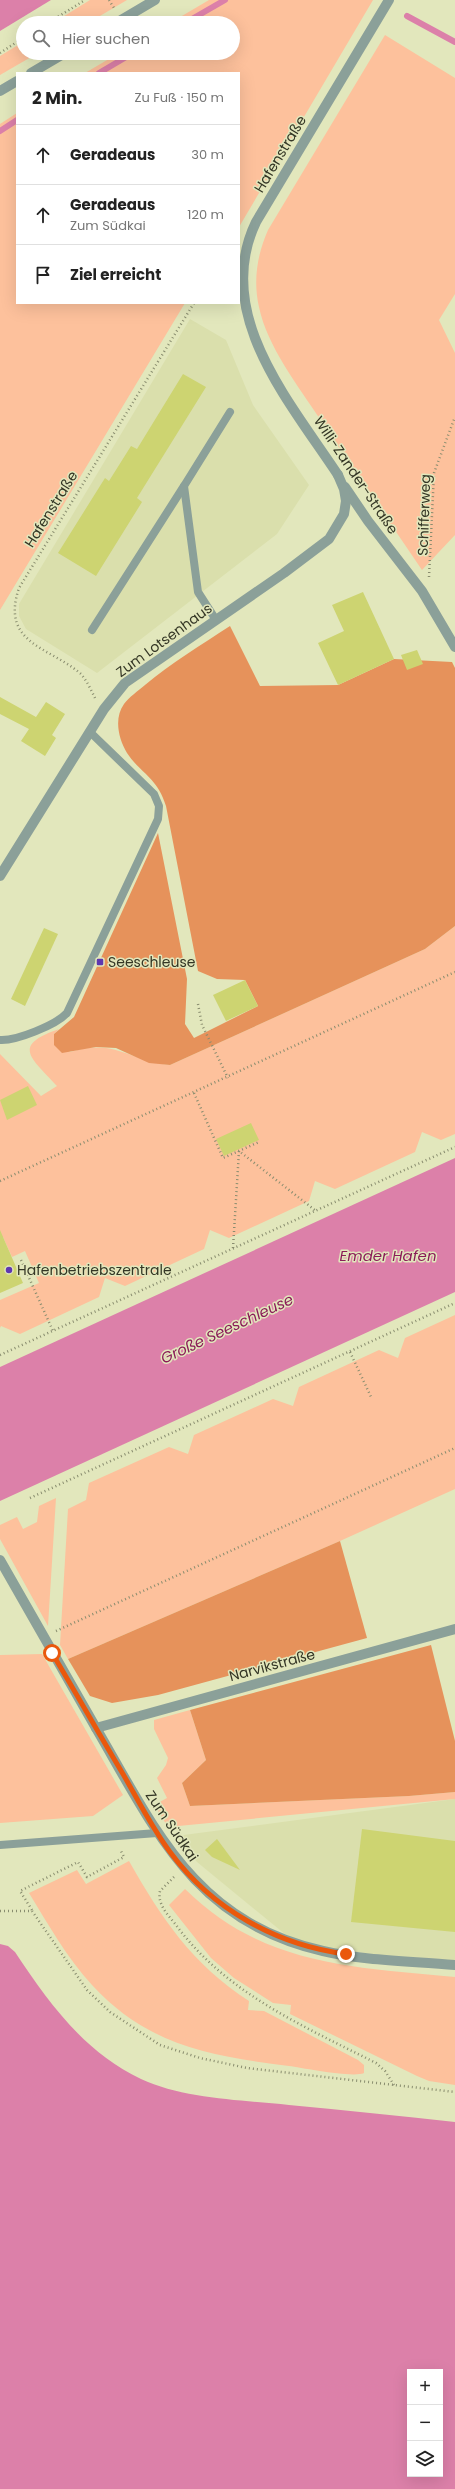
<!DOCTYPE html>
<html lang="de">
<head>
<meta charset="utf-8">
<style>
  body { margin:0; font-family:Poppins,sans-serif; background:#f6f6f6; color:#222 }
  .controls { position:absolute; right:12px; bottom:12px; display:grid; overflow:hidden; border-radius:0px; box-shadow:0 4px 16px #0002 }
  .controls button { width:36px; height:36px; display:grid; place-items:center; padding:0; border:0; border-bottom:1px solid #e0e0e0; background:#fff; color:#222; font:20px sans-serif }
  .stop { position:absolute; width:12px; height:12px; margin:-9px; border:3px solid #ea580c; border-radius:50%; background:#fff }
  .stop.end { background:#ea580c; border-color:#fff; box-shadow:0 1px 4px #0008 }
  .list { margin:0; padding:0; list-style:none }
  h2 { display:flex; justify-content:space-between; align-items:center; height:52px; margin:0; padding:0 16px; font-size:17px }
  h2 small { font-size:13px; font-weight:400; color:#767676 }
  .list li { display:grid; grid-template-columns:26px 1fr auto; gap:12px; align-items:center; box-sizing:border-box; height:60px; padding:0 16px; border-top:1px solid #e0e0e0 }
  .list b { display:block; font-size:15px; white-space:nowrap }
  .list p { margin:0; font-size:13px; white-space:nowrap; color:#767676 }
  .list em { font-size:13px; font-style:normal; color:#767676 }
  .icon { flex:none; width:22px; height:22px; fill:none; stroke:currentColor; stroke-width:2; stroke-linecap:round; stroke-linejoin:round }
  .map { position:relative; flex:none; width:455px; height:2489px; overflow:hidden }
  .search { position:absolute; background:#fff; box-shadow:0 4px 16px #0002; left:16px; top:16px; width:224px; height:44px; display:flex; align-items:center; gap:10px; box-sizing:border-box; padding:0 14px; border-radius:22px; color:#767676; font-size:15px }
  .panel { position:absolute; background:#fff; box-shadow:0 4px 16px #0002; left:16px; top:72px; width:224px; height:232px; border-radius:0px }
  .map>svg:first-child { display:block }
  .built { fill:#dadfac }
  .green { fill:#fdc19c }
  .forest { fill:#e6925b }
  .water { fill:#dc80a9; fill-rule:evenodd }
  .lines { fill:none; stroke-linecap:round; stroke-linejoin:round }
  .stream { stroke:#dc80a9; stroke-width:6 }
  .building { fill:#cdd471 }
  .path { stroke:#898d6f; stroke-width:2.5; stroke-dasharray:1 3; stroke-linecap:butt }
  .service { stroke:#8ba099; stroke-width:8 }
  .minor { stroke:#8ba099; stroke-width:10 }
  .tertiary { stroke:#8ba099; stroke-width:10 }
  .route { stroke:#ea580c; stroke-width:5 }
  .poi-dot { fill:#5e38b0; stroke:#e2e7bc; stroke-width:1.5 }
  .labels { text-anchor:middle; stroke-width:3; stroke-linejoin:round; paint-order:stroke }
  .street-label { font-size:14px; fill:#343625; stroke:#e2e7bc }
  .poi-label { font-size:14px; fill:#343625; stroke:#e2e7bc; text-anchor:start }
  .water-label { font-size:15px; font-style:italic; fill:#8a1c58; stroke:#e2e7bc }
</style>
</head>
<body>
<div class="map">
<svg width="455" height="2489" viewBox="0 0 455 2489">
  <rect width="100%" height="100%" fill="#e2e7bc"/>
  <!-- built -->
  <g class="built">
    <path d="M190,319L226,340L253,405L309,485L277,534L97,673L26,629L19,616V604Z"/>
    <path d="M455,1799V1965L297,1944L197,1862L176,1836Z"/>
  </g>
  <!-- green -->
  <g class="green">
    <path d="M90,0H127L88,23H53Z"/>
    <path d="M209,0H373L239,227V73H85L119,53H233V23H170Z"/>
    <path d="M385,35L455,78V294L439,320L455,353V535L422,570C388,520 353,469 320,419C298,386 267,346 259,307C253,281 257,255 268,230Z"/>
    <path d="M23,42V53H38L0,75V56Z"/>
    <path d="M17,113V303H185L0,610V124Z"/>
    <path d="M455,926V1134L441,1140L422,1132L415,1152L335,1189L315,1181L309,1201L229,1238L210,1230L204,1249L125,1286L105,1278L99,1297L20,1334L1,1326L0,1328V1300L39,1283L25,1251L12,1257L3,1237L0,1238V1054L41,1096L57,1086C32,1058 10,1046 59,1029L54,1034L70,1052C115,1038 129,1061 170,1065L425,949Z"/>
    <path d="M455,1315V1489L340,1541L68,1659L60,1645L68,1509L86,1500L89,1483L169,1447L188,1454L194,1435L273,1399L293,1406L299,1387L379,1350L398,1358L405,1338Z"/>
    <path d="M56,1498L48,1626L0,1539V1525L17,1517L23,1529L37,1522L39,1506Z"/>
    <path d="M42,1654L123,1795L93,1816L0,1823V1655Z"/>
    <path d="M190,1710L206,1760L182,1783L190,1806L409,1796L455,1792V1799L168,1827L154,1805L167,1798L157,1778L166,1765L168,1758L154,1729V1720Z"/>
    <path d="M129,1861C162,1919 192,1964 249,2001L248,2010L264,2011L358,2060L364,2065V2073C353,2078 303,2068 289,2066C211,2056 148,2046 92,1985C67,1958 48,1924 29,1893L77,1870L86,1884Z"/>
    <path d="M185,1889C263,1966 353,1967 455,1977V2085L429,2081L417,2076L290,2014L291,2005L273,2003L234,1978L211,1958L169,1905Z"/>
  </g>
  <!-- forest -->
  <g class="forest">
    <path d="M230,626L260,686L338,685L394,659L452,662L455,668V926L425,949L170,1065L149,1063L116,1048L96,1047L62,1053L54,1045V1034L74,1017L158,833L187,979L185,1024L194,1038L258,1006L245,980L217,979L198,971L166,806C157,777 141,774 127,753C118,738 114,718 124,704C129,697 138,691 145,685C171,663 201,645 230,626Z"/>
    <path d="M340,1541L367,1638L158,1695L112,1703L90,1696L68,1659Z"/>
    <path d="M431,1645L455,1741V1792L409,1796L190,1806L182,1783L206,1760L190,1710Z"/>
  </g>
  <!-- water -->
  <g class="water">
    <path d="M0,0H51L0,31Z"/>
    <path d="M455,1158V1292L0,1501V1367Z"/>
    <path d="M0,1944L8,1946L15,1952C49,2003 84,2052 141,2079C184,2099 243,2100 289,2105C345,2110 400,2116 455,2122V2489H0ZM410,2372H440V2474H410Z"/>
  </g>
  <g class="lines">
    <!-- stream -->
    <g class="stream">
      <path d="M407,16L455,42"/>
      <path d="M185,23L225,0"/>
      <path d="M99,73L133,53"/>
      <path d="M0,131L17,120"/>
    </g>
  </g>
  <!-- building -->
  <g class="building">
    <path d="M183,374L206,387L137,498L142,502L96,576L58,553L105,478L109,481L131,446L137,449Z"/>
    <path d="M363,592L394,659L338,685L318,643L344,631L332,605Z"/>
    <path d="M417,650L423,664L407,670L401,655Z"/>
    <path d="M0,697L36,717L46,702L65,714L52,735L56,738L45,756L21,741L29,729L0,714Z"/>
    <path d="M44,928L58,934L25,1006L11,999Z"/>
    <path d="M245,980L258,1006L226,1021L213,995Z"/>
    <path d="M28,1086L37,1105L7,1120L0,1100Z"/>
    <path d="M251,1123L259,1140L224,1156L216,1139Z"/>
    <path d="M0,1230L23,1283L0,1293Z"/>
    <path d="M362,1829L455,1841V1932L351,1922Z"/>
    <path d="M217,1839L240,1870L212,1857L205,1850Z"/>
  </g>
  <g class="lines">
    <!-- path -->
    <g class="path">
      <path d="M109,0L114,8"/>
      <path d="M48,23L85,0"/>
      <path d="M0,53L23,38"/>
      <path d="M429,577L434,473L455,417"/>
      <path d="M95,698C91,690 87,681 81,674C50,647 0,644 19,588L194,303"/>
      <path d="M198,1004L202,1025L228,1078"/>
      <path d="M194,1093L223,1158L259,1142"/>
      <path d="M0,1181L455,972"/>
      <path d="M233,1248L239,1151L316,1211"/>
      <path d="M21,1260L53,1331"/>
      <path d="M350,1352L372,1399"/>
      <path d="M0,1355L455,1147"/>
      <path d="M30,1498L455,1303"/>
      <path d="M56,1631L455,1448"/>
      <path d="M174,1877L160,1891C157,1904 168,1915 176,1925C226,1993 303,2026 376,2063L385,2071L394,2085"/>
      <path d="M32,1910L20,1891L78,1862L87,1877L124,1857L120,1849"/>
      <path d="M0,1911H32L87,1990L110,2012L160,2045L200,2058L247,2068L455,2092"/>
    </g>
    <!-- service -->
    <g class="service">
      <path d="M216,620L198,592L184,486L230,412"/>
      <path d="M92,630L184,486"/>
      <path d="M0,1040C16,1041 56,1025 67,1013L158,819L159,806L154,794L90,732"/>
      <path d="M0,1845L157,1833"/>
    </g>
    <!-- minor -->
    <g class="minor">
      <path d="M116,23L155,0"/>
      <path d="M31,73L65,53"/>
      <path d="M0,91L17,81"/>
      <path d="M345,487L368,521L422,591L455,647"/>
      <path d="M0,876L104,709L125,683L284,573L329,539L344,514L346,501L344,489L338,475"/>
      <path d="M0,1560L96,1728L455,1629"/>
    </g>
    <!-- tertiary -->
    <g class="tertiary">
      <path d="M338,475C290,402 212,314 256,222L389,0"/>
      <path d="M96,1728C156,1831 195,1922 323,1951C365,1961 412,1961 455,1965"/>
    </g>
  </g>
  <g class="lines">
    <!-- route -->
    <path class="route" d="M52,1653C76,1693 99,1734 123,1774C138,1800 152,1828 170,1852C212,1909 276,1945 346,1954"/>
  </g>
  <!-- markers -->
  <g class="poi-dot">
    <rect x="96" y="958" width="8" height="8" rx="2"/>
    <circle cx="9" cy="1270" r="4"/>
  </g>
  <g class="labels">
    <!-- street labels -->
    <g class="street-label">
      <text transform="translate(280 154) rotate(-59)" y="5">Hafenstraße</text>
      <text transform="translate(356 475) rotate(56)" y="5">Willi-Zander-Straße</text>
      <text transform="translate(51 509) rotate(-58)" y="5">Hafenstraße</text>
      <text transform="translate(424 515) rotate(-88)" y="5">Schifferweg</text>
      <text transform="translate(164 640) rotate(-36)" y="5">Zum Lotsenhaus</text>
      <text transform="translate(272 1665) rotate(-15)" y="5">Narvikstraße</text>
      <text transform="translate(172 1826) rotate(56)" y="5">Zum Südkai</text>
    </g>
    <!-- poi labels -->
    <g class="poi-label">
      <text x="108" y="967">Seeschleuse</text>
      <text x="17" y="1275">Hafenbetriebszentrale</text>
    </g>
    <!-- water labels -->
    <g class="water-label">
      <text x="388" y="1261">Emder Hafen</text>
      <text transform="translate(227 1329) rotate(-25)" y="5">Große Seeschleuse</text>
    </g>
  </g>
</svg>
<div class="controls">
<button>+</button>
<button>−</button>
<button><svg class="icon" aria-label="layers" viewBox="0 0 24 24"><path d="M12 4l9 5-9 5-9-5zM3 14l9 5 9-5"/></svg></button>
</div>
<div class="stop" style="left:52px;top:1653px"></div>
<div class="stop end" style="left:346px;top:1954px"></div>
<div class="search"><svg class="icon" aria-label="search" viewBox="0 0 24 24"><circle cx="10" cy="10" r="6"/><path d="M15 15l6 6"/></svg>Hier suchen</div>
<section class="panel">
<h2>2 Min.<small>Zu Fuß · 150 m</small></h2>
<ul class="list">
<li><svg class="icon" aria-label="ahead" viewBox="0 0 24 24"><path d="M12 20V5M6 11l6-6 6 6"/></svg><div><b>Geradeaus</b></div><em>30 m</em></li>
<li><svg class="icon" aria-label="ahead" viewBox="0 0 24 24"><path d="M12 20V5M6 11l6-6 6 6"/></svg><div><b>Geradeaus</b><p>Zum Südkai</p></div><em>120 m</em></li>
<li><svg class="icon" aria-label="arrive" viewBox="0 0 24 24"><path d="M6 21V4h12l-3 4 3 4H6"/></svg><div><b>Ziel erreicht</b></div></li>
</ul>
</section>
</div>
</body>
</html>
